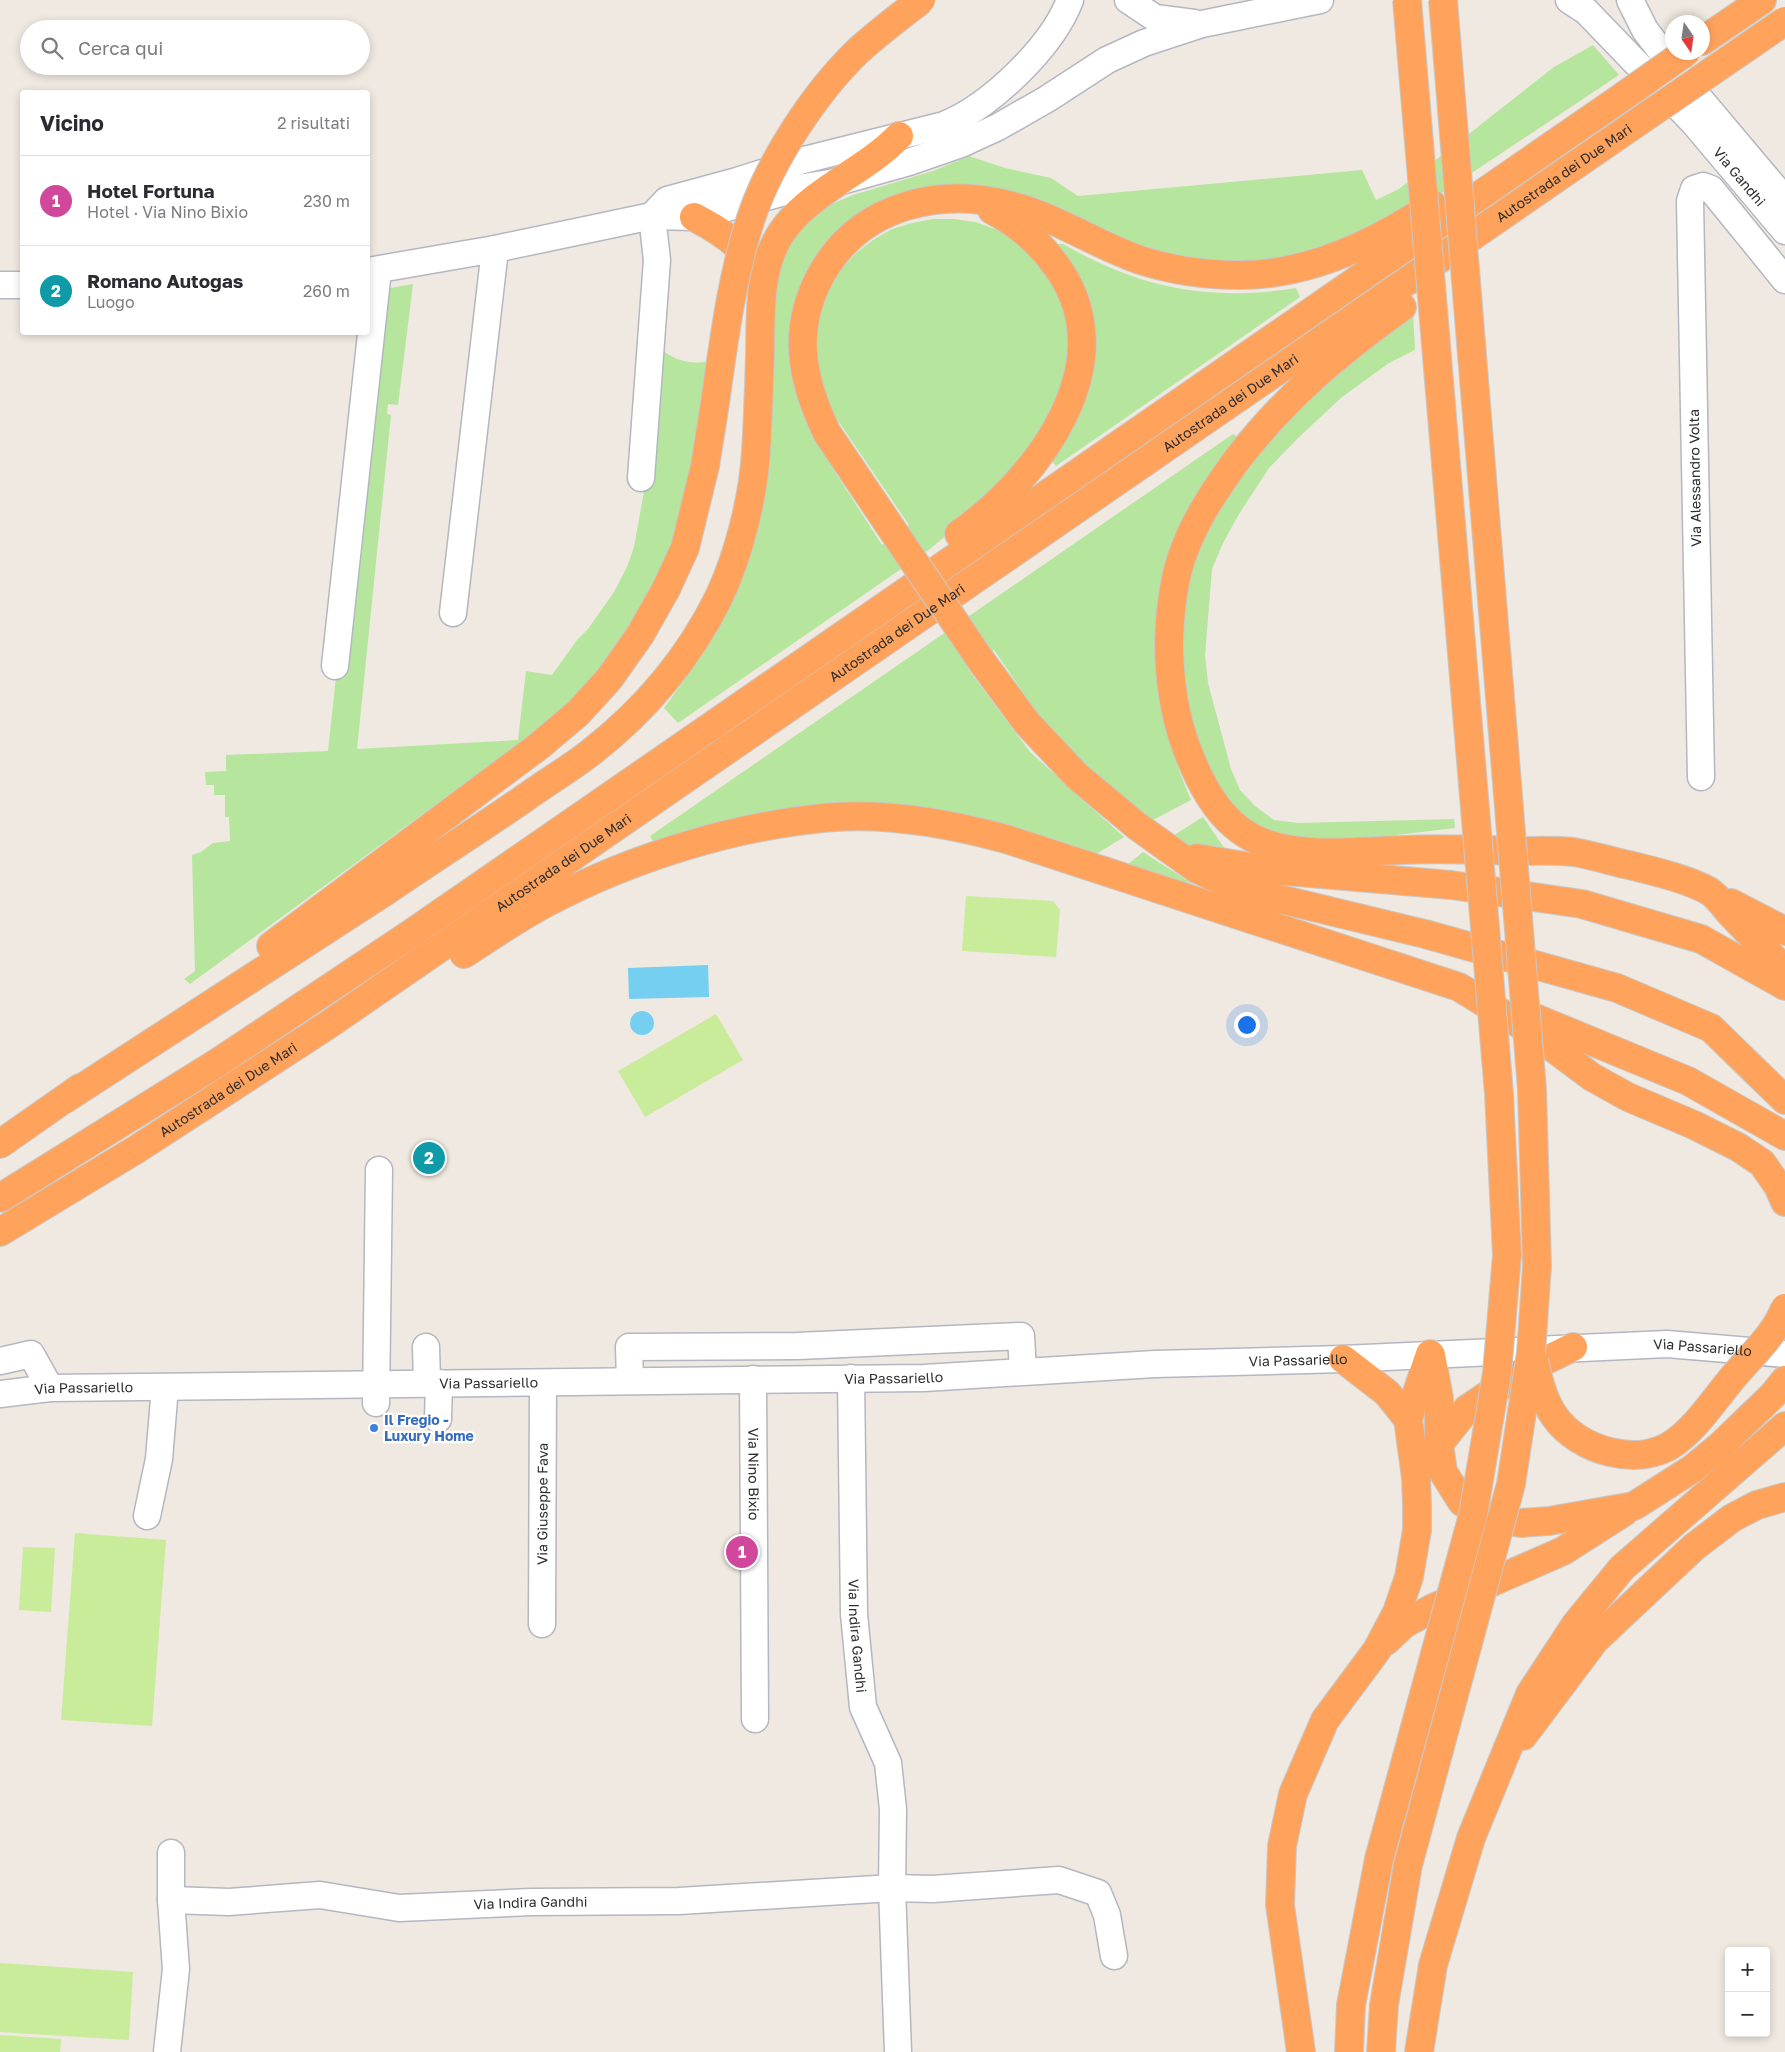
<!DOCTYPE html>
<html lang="it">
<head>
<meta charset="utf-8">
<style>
  body { margin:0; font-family:"Golos Text",sans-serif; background:#f2f2f3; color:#2b2b33 }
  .controls { position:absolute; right:15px; bottom:15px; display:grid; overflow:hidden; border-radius:5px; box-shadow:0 2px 8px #0003 }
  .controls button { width:45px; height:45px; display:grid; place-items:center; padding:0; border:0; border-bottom:1px solid #e1e1e2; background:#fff; color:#2b2b33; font:25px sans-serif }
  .compass { position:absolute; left:1665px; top:15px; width:45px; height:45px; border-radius:50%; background:#fff; box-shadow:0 2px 8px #0003; rotate:167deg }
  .you { position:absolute; left:1246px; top:1024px; width:18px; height:18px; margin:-12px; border:4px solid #fff; border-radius:50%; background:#1a73e8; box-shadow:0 0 0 8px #1a73e833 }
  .badge { display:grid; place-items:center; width:32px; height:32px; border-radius:50%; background:#2563eb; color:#fff; font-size:16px; font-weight:700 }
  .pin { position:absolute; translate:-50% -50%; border:2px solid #fff; box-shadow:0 1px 5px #0006 }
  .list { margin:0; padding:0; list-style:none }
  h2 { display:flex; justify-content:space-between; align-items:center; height:65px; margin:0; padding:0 20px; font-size:21px }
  h2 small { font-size:16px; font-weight:400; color:#7c7c81 }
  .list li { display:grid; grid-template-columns:32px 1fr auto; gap:15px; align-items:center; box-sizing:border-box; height:90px; padding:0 20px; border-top:1px solid #e1e1e2 }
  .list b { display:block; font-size:19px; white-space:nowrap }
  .list p { margin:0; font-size:16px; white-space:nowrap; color:#7c7c81 }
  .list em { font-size:16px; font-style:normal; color:#7c7c81 }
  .icon { flex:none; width:28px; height:28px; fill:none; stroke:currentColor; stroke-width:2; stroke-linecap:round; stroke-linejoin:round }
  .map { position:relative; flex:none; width:1785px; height:2052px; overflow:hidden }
  .search { position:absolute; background:#fff; box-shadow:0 2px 8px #0003; left:20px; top:20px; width:350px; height:55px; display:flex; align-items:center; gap:12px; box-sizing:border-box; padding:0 18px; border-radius:28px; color:#7c7c81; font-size:19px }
  .panel { position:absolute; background:#fff; box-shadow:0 2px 8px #0003; left:20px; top:90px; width:350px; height:245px; border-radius:5px }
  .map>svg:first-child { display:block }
  .green { fill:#b6e59e }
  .pitch { fill:#c9ec9a }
  .water { fill:#75cff0 }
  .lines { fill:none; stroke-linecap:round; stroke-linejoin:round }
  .minor-casing { stroke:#b4b7c1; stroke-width:29 }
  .highway-casing { stroke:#c9c9c9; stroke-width:30 }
  .minor { stroke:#fff; stroke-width:26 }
  .highway { stroke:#ffa35c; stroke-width:28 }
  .highway-bridge-casing { stroke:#c9c9c9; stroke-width:30; stroke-linecap:butt }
  .highway-bridge { stroke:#ffa35c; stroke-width:28 }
  .shop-dot { fill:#3f7fe0; stroke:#fff; stroke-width:2 }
  .labels { text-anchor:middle; stroke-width:4.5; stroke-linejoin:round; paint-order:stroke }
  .street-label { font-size:14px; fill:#2e2e2e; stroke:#fff }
  .shop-label { font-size:14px; font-weight:bold; fill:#366cbe; stroke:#fff; text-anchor:start }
</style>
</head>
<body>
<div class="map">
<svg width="1785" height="2052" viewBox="0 0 1785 2052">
  <rect width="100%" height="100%" fill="#efe9e1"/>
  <!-- green -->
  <g class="green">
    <path d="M1593,45L1619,75L1395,224L1317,258L1178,267L1018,200L867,214L790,343L791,370L800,403L813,433L812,436L882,545L909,525L830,409L816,369V326L821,306L830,286L842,268L856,253L873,240L892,229L912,223L933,219H954L975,222L995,229L1014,239L1046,268L1071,326L1066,389L1006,485L930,549L678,723L664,708C688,676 708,644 727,608L770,302L789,240L820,209L853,195L933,171L969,156L1005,168L1051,178L1078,196L1362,170L1376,200L1399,189L1554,67Z"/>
    <path d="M1058,244H1063C1140,288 1208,302 1296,288L1300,297L1056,466L1051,460L1064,443L1082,404L1056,246Z"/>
    <path d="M413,284L398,405L388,404L387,414L391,415L357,749L518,740L526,671L552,675L577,640L588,629L614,592L627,567L634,547L644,492L661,349C676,361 690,365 709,361L692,472L678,537L638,620L580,695L523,745L520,743L190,984L184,979L195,971L192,855L201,852L213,843L230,841L229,817H225V795H214V785H206L205,772L226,771V755L328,751L378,290Z"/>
    <path d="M1413,312L1415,350L1389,363L1342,397L1298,438L1269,468L1239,514L1223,543L1212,569L1205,655L1208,683L1231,769L1240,790L1255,806L1274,820L1298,823L1454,819L1455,828L1330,843L1273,839L1221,802L1207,779L1175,666L1192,553L1250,458L1317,387Z"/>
    <path d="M1233,434L1238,437L1201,496L1162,711C1169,742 1178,770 1191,800L1149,822L1097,784L1046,726L994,650L968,669L1030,752L1124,837L1093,856L972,818L658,843L653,841L650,836Z"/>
    <path d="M1203,817L1223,846L1238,859L1193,851L1171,837Z"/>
    <path d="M1143,852L1205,892L1127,865Z"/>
  </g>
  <!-- pitch -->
  <g class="pitch">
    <path d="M966,896L1053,901L1060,910L1056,957L962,951Z"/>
    <path d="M716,1014L743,1060L645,1117L618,1071Z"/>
    <path d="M75,1533L166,1540L152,1726L61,1720Z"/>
    <path d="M23,1547L55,1548L51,1612L19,1610Z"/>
    <path d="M0,1963L133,1972L129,2040L0,2032Z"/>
    <path d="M0,2035L61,2039L60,2052H0Z"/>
  </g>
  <!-- water -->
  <g class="water">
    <path d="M708,965L709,997L629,999L628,968Z"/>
    <circle cx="642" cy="1023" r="12"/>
  </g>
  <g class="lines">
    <defs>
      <g id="minor">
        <path d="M1128,0L1155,18L1194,23"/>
        <path id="s1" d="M1569,0L1586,11L1694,123L1785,231"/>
        <path d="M1630,0L1645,30L1678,73L1785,200"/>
        <path d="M652,216L667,200L737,181L800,161L944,125C991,106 1052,47 1070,0"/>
        <path d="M368,271L495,249L652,216L694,217L799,188L841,181L909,162L961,144L998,127L1047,99L1107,60L1144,43L1202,24L1320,0"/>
        <path d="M0,285H22"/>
        <path d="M641,478L657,260L652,216"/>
        <path d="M453,613L495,249"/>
        <path d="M335,666L378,270"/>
        <path d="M1701,777L1690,201L1694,189L1703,186L1711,189L1785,280"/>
        <path d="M426,1347L427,1383"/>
        <path d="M0,1361L31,1354L50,1388"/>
        <path id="s2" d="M851,1378L854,1614L863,1707L888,1763L893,1809L892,1888L898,2052"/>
        <path id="s3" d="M753,1379L755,1719"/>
        <path d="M630,1380L629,1347L798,1346L1021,1336L1023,1371"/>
        <path id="s4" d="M0,1394L50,1388L924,1378L1155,1364L1343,1359L1667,1344L1785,1354"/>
        <path d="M376,1403L379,1170"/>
        <path d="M438,1419L439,1383"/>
        <path d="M147,1516L159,1459L165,1387"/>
        <path id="s5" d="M542,1624L543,1383"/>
        <path id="s6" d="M171,1900L229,1902L320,1895L399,1908L531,1902L679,1901L892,1888L933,1889L1059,1880L1098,1893L1107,1915L1114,1956"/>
        <path d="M167,2052L176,1969L171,1900V1853"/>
      </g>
      <g id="highway">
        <path d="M1702,41L1762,0"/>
        <path d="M694,217C715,228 744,245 755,268"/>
        <path d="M1402,307C1337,354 1285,397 1236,461C1216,489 1196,518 1184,551C1173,579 1170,611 1169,641C1169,678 1174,715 1187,749C1202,789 1224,830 1267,844C1309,858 1358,851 1401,850C1440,848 1479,850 1518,851C1536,851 1555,850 1573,852C1593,855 1613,862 1633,866C1657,872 1687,879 1709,891C1717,896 1724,906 1730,913C1748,932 1767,951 1785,971"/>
        <path d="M887,522L827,433C801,379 791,328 822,273C862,203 943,186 1016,207C1059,219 1097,245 1140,260C1171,270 1205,275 1238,275C1308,276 1376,243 1433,205"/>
        <path d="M959,534C1040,477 1127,360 1055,264C1038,241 1017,223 992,210"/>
        <path d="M982,662L1027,723L1077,776L1137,826L1197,869L1227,883L1255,893L1425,934L1617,988L1711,1028L1785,1100"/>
        <path d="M1197,858L1262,869L1451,885L1582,904L1701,939L1785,986"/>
        <path d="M1731,903L1785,931"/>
        <path d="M271,946L539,746L578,713L609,679L640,635L666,589L685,548L705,466L713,416"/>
        <path d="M464,954C492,936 519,917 548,902C633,857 737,825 834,817C891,813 951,824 1006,839L1459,987L1529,1030L1592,1077L1628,1097L1694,1125L1738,1147L1762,1163L1778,1186L1785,1202"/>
        <path d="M1523,1013L1688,1081L1785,1136"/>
        <path d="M65,1099C172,1030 279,961 386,891C431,860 477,831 522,800C544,784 568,770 590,753C644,711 689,658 719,597C739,555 753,498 756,452C758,420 759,388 760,356C761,312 757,262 787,225C817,188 866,170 899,136"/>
        <path d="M0,1144L80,1088"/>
        <path d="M0,1198L217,1063L409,935L1625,95"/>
        <path id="s7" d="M0,1232L137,1149L328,1025L1638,122"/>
        <path d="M1431,1355L1439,1398V1444L1443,1472L1462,1502L1493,1519L1521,1523L1549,1521L1634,1506L1692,1469L1719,1447L1773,1395L1785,1380"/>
        <path d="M1343,1359L1387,1393L1408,1419"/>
        <path d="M1439,1444L1467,1409L1522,1372L1573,1347"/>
        <path d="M1386,1641L1404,1624L1433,1608L1563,1551L1624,1512"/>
        <path d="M1523,1736L1595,1640L1694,1547L1732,1518L1757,1505L1785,1497"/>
        <path d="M1301,2052L1280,1905L1282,1846L1293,1794L1325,1720L1377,1650L1397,1612L1409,1577L1417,1530V1505L1416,1478L1408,1419L1430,1354"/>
        <path d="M1349,2052L1351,2005L1379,1859"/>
        <path d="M1381,2052L1384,2005L1408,1865"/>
        <path d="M1419,2052L1433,1965L1471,1838L1530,1694L1576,1624L1622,1568L1785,1426"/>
      </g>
    </defs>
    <!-- minor casing -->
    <use href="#minor" class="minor-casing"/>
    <!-- highway casing -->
    <use href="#highway" class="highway-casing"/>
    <!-- minor -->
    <use href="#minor" class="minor"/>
    <!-- highway -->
    <use href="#highway" class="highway"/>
    <defs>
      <g id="highway-bridge">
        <path d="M1625,95L1686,52"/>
        <path d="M1638,122L1785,21"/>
        <path d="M713,416C723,350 730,282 751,218C770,161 815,92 859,50C879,32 900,16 921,0"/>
        <path d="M887,522L982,662"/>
        <path d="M1534,1361C1539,1381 1543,1400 1555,1417C1579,1451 1639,1468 1674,1443C1698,1426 1716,1397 1735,1375C1752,1355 1776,1333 1785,1308"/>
        <path d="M1379,1859L1473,1515L1497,1373L1507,1255L1499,1094L1407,0"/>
        <path d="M1408,1865L1511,1484L1531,1353L1537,1266L1532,1089L1443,0"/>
      </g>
    </defs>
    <!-- highway-bridge casing -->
    <use href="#highway-bridge" class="highway-bridge-casing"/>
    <!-- highway-bridge -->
    <use href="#highway-bridge" class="highway-bridge"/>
  </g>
  <!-- markers -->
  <circle class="shop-dot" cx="374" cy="1428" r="5"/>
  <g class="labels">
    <!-- street labels -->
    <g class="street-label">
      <text dy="5" stroke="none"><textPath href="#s7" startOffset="1889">Autostrada dei Due Mari</textPath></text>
      <text dy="5" stroke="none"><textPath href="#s1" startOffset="246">Via Gandhi</textPath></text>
      <text dy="5" stroke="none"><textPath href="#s7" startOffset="1484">Autostrada dei Due Mari</textPath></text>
      <text transform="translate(1695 478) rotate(-91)" y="5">Via Alessandro Volta</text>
      <text dy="5" stroke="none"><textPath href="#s7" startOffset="1079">Autostrada dei Due Mari</textPath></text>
      <text dy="5" stroke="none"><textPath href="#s7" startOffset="674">Autostrada dei Due Mari</textPath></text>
      <text dy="5" stroke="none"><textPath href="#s7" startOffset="269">Autostrada dei Due Mari</textPath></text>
      <text dy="5" stroke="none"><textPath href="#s4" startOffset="1704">Via Passariello</textPath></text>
      <text dy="5" stroke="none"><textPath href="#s4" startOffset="1299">Via Passariello</textPath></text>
      <text dy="5" stroke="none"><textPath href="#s4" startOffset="894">Via Passariello</textPath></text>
      <text dy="5" stroke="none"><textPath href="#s4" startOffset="489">Via Passariello</textPath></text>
      <text dy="5" stroke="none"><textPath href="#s4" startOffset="84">Via Passariello</textPath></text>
      <text dy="5" stroke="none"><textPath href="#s3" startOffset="95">Via Nino Bixio</textPath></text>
      <text dy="5" stroke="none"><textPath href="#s5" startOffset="120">Via Giuseppe Fava</textPath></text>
      <text dy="5" stroke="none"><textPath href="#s2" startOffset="258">Via Indira Gandhi</textPath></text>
      <text dy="5" stroke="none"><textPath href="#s6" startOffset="361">Via Indira Gandhi</textPath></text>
    </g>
    <!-- shop labels -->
    <g class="shop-label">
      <text x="384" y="1425">Il Fregio -<tspan x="384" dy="16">Luxury Home</tspan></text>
    </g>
  </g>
</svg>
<div class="controls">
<button>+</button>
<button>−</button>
</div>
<svg class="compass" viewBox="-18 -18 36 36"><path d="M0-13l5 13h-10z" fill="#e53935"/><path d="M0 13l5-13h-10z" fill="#7c7c81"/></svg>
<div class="you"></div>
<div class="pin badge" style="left:742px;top:1552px;background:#d1479c">1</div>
<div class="pin badge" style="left:429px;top:1158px;background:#0f9aa8">2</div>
<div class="search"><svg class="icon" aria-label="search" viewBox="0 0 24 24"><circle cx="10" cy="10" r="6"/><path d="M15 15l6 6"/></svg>Cerca qui</div>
<section class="panel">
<h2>Vicino<small>2 risultati</small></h2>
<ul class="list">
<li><span class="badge" style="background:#d1479c">1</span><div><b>Hotel Fortuna</b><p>Hotel · Via Nino Bixio</p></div><em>230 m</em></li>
<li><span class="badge" style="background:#0f9aa8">2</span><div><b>Romano Autogas</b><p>Luogo</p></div><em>260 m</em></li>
</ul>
</section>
</div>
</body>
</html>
